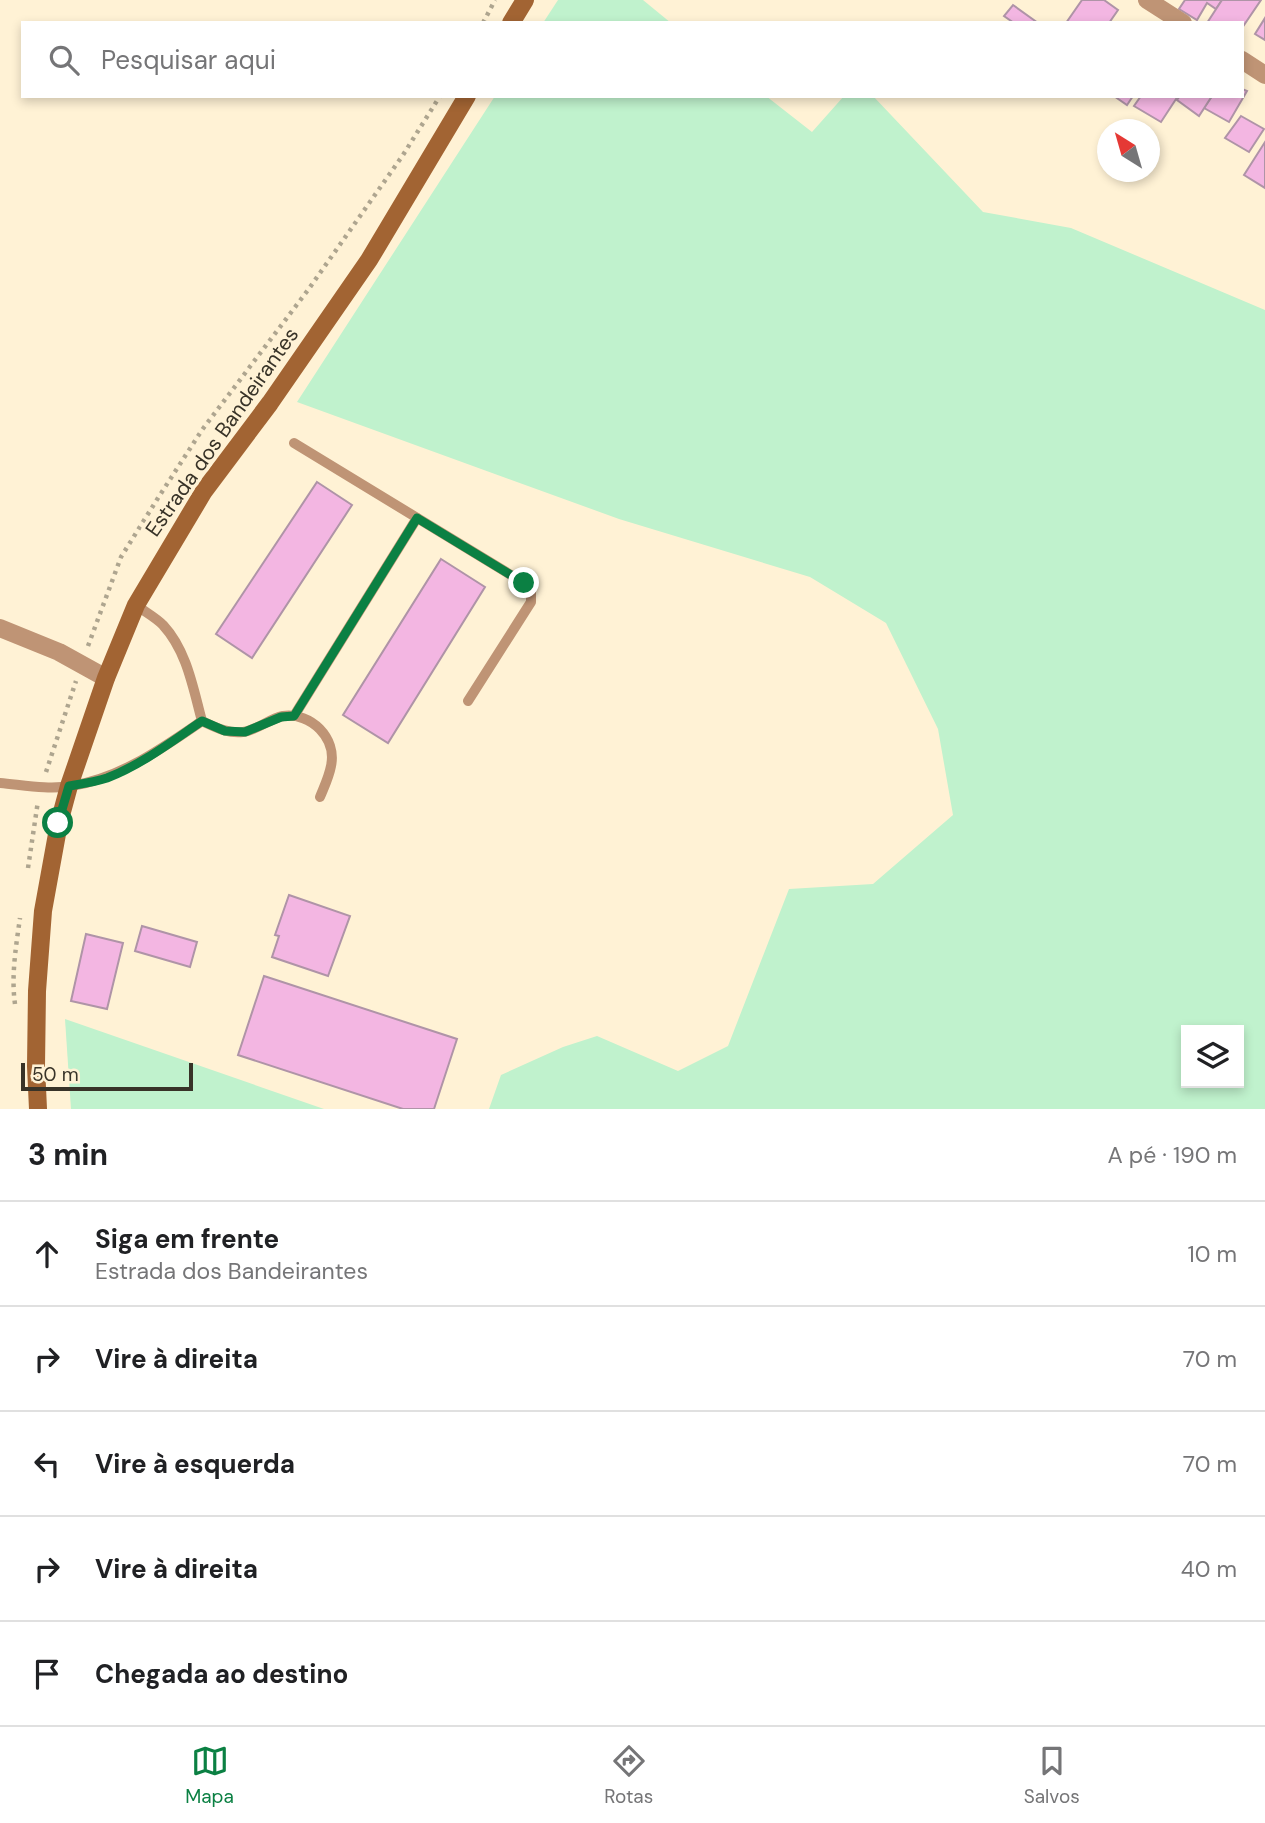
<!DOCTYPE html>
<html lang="pt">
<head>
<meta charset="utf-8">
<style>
  body { margin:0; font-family:"DM Sans",sans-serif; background:#f2f2f2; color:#202124 }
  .controls { position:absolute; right:21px; bottom:21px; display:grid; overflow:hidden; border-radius:0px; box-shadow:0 4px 10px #0003 }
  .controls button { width:63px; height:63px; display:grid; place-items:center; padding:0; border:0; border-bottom:2px solid #e0e0e0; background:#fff; color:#202124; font:35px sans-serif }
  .compass { position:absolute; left:1097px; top:119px; width:63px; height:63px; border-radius:50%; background:#fff; box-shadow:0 4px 10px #0003; rotate:323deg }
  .scale { position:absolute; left:21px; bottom:18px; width:172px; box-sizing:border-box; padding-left:7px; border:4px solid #383328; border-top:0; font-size:19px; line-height:24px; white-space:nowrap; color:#383328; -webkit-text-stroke:5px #fff2d5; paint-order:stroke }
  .stop { position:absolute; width:21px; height:21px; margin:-16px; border:5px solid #0b8043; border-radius:50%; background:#fff }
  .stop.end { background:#0b8043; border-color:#fff; box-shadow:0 2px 7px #0008 }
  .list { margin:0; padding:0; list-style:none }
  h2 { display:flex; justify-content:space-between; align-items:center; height:91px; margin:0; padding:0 28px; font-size:30px }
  h2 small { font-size:23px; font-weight:400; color:#757577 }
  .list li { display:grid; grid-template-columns:46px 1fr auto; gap:21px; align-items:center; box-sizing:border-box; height:105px; padding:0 28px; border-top:2px solid #e0e0e0 }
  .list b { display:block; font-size:26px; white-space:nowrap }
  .list p { margin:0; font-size:23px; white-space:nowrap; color:#757577 }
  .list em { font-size:23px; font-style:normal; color:#757577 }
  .icon { flex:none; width:38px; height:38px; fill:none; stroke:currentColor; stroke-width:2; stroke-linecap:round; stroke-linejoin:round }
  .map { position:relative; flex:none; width:1265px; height:1109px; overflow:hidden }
  .search { position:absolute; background:#fff; box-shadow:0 4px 10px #0003; left:21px; right:21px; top:21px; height:77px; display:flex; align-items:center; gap:18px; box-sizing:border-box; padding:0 24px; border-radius:0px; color:#757577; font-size:26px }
  .sheet { height:616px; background:#fff }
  nav { display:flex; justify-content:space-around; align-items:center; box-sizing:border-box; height:98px; border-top:2px solid #e0e0e0; background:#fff; font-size:19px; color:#757577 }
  nav a { display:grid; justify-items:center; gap:4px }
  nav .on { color:#0b8043 }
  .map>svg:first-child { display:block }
  .green { fill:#c0f2cd; fill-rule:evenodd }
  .building { fill:#f3b6e2; stroke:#af94a7; stroke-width:2 }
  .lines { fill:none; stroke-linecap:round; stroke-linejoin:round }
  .path { stroke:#aea58f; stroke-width:4.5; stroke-dasharray:3.5 5; stroke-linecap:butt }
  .lane { stroke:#bf9475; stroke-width:10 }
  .street { stroke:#bf9475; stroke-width:18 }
  .secondary { stroke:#a26433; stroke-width:18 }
  .route { stroke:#0b8043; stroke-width:9 }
  .labels { text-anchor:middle; stroke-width:7; stroke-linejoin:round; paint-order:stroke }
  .street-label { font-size:21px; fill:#383328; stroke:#fff2d5 }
</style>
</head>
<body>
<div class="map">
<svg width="1265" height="1109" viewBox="0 0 1265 1109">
  <rect width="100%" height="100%" fill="#fff2d5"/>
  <!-- green -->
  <g class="green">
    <path d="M558,0H643L671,23H543Z"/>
    <path d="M495,96H766L812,132L844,96H873L983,212L1071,228L1265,310V1109H489L501,1075L563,1047L597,1036L678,1071L728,1046L789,889L873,884L953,815L938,729L886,623L810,577L619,519L297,402ZM1186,1030H1239V1083H1186Z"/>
    <path d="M65,1019L324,1109H71Z"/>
  </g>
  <!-- building -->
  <g class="building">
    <path d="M1082,0H1104L1118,10L1109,23H1066Z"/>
    <path d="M1185,0H1222L1216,9L1207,3L1197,20L1179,9Z"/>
    <path d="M1222,0H1261L1242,28V23H1207Z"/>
    <path d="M1013,5L1038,23H1014L1004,16Z"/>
    <path d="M1265,18V40L1255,34Z"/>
    <path d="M1242,89L1247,91L1229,122L1204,108L1212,96H1242Z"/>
    <path d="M1114,96H1133L1127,105Z"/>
    <path d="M1141,96H1178L1161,122L1134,106Z"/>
    <path d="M1180,96H1212L1199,116L1177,100Z"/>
    <path d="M1241,116L1264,129L1249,152L1225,138Z"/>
    <path d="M1265,142V188L1244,175Z"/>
    <path d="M317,482L352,505L252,658L216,634Z"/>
    <path d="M441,559L485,587L388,743L343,715Z"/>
    <path d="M289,895L350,916L328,976L272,957L279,936L275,935Z"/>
    <path d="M142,926L197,942L190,967L135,951Z"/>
    <path d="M86,934L123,943L107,1009L71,1001Z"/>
    <path d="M264,976L457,1039L434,1109H403L238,1055Z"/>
  </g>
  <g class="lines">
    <!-- path -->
    <g class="path">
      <path d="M483,23L495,0"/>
      <path d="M88,646L121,557L158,498L202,430L308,290L403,155L440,96"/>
      <path d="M46,772L76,681"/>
      <path d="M28,868L38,801"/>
      <path d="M15,1004C11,976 16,946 20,918"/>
    </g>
    <!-- lane -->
    <g class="lane">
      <path d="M294,443L524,583L531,592V602L468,701"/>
      <path d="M136,605C145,612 155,617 163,625C187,651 193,688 202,721"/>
      <path d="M294,716L417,518"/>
      <path d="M202,721C215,727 228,734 243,732C257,730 269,719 283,716C311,712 337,738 331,766C329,777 324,787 320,797"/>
      <path d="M0,783C23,785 48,790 71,786C121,778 161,749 202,721"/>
    </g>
    <!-- street -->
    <g class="street">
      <path d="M1147,0L1183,23"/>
      <path d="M1242,60L1265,75"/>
      <path d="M0,628L59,652L106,678"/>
    </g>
    <!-- secondary -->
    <g class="secondary">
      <path d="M511,23L525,0"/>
      <path d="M38,1109L36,1066L37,991L43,911L59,823L69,786L106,678L136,605L204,491L270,403L369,260L467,96"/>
    </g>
  </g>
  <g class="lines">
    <!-- route -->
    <path class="route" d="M58,823L69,786C81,784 95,782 107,778C141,765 171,742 202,721L225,731L245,732L281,717L294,716L417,518L524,583"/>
  </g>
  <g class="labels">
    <!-- street labels -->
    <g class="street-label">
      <text transform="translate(222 432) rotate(-55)" y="7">Estrada dos Bandeirantes</text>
    </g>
  </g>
</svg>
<div class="controls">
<button><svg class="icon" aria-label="layers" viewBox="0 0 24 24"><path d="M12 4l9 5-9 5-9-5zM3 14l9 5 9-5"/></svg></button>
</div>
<svg class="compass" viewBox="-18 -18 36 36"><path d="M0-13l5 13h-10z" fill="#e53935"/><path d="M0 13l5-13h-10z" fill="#757577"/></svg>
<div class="scale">50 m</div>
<div class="stop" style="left:58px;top:823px"></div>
<div class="stop end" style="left:524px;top:583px"></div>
<div class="search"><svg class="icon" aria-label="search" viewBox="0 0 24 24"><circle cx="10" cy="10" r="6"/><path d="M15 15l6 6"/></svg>Pesquisar aqui</div>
</div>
<section class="sheet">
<h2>3 min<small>A pé · 190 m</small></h2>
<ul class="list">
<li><svg class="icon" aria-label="ahead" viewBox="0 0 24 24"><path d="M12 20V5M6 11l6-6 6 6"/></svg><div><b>Siga em frente</b><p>Estrada dos Bandeirantes</p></div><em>10 m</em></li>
<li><svg class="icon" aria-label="right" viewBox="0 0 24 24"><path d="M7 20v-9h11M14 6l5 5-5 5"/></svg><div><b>Vire à direita</b></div><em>70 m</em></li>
<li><svg class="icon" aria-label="left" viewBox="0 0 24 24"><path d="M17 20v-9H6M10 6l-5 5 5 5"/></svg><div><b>Vire à esquerda</b></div><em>70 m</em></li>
<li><svg class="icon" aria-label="right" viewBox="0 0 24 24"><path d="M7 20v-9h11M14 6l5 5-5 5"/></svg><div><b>Vire à direita</b></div><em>40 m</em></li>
<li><svg class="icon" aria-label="arrive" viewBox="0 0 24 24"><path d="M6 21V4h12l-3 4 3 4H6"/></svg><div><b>Chegada ao destino</b></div></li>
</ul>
</section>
<nav>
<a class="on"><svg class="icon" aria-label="map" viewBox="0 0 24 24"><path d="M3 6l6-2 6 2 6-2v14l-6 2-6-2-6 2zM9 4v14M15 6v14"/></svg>Mapa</a>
<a><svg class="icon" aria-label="directions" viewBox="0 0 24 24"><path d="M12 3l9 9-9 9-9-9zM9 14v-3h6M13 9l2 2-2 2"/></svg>Rotas</a>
<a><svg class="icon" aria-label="saved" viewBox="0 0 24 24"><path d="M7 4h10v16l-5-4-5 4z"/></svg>Salvos</a>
</nav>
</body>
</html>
